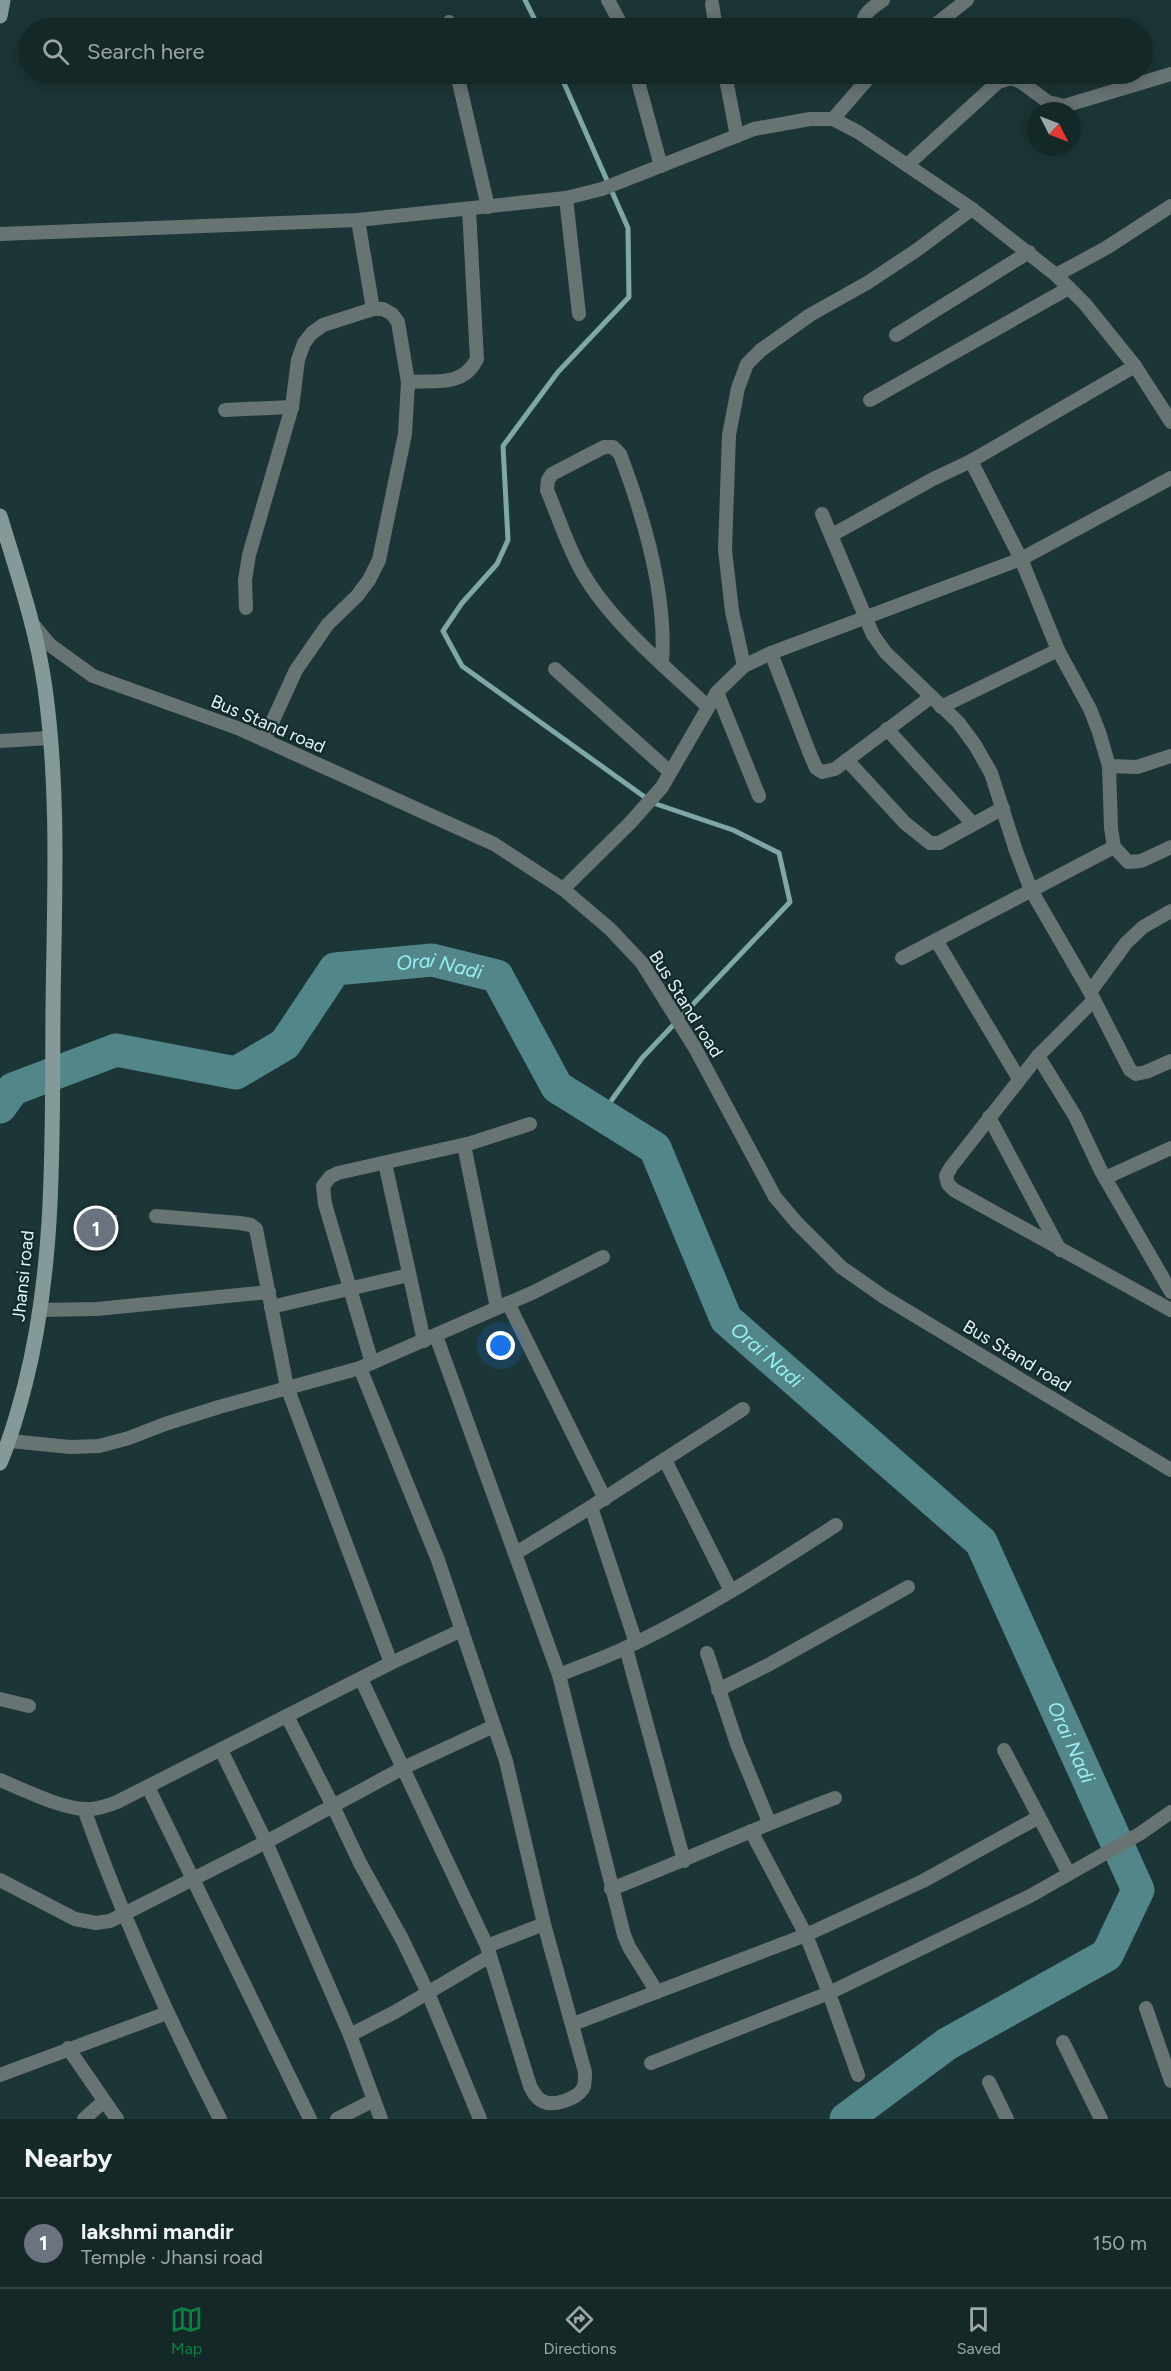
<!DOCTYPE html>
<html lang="en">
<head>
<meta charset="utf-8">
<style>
  body { margin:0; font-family:Figtree,sans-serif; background:#1e3030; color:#f1f3f6 }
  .compass { position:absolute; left:1027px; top:102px; width:54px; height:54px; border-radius:50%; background:#152828; box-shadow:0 3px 15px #0003; rotate:132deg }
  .you { position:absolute; left:501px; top:1346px; width:21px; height:21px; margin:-15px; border:4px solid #fff; border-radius:50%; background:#1a73e8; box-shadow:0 0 0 9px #1a73e833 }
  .badge { display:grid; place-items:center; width:39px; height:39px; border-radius:50%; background:#0b8043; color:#fff; font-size:20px; font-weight:700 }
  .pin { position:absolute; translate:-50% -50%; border:3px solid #fff; box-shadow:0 2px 6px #0006 }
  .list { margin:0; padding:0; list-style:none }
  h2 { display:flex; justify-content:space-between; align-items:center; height:78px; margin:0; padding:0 24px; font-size:26px }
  h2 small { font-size:20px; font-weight:400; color:#9da6a8 }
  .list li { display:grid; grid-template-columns:39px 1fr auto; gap:18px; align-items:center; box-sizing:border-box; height:90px; padding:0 24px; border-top:2px solid #344445 }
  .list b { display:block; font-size:22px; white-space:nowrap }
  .list p { margin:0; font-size:20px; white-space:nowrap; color:#9da6a8 }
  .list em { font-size:20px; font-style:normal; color:#9da6a8 }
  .icon { flex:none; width:33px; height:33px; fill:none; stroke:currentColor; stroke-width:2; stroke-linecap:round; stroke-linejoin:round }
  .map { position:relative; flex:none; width:1171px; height:2119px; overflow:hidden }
  .search { position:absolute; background:#152828; box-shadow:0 3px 15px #0003; left:18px; right:18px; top:18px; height:66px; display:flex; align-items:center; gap:15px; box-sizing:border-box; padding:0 21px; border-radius:33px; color:#9da6a8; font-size:22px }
  .sheet { height:168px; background:#152828 }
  nav { display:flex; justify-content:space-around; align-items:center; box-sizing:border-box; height:84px; border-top:2px solid #344445; background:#152828; font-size:16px; color:#9da6a8 }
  nav a { display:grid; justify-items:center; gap:3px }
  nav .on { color:#0b8043 }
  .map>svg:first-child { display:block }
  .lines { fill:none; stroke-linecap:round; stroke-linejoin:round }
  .stream { stroke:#7fa7a8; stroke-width:5 }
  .river { stroke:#538688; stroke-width:33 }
  .building { fill:url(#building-cross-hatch); stroke:#b09b8f; stroke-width:1.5 }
  .street { stroke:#687373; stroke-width:14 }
  .secondary { stroke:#869999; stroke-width:15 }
  .labels { text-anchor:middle; stroke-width:4.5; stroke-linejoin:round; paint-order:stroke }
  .street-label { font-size:18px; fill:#e5f3f4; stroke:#122a2c }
  .water-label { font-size:20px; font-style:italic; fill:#98eff3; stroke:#122a2c }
</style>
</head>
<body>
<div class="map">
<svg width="1171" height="2119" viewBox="0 0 1171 2119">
  <defs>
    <pattern id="building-cross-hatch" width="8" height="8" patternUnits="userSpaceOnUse" patternTransform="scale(1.5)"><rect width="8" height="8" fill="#74533f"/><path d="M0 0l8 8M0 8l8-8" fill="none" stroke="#886c5b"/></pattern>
  </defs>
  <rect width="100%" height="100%" fill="#1c3536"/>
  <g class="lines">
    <!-- stream -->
    <g class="stream">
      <path d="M525,0L539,28"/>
      <path d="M560,74L628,228L629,297L558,372L503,446L508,540L497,564L462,603L443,631L462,666L653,803L733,830L779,853L790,902L642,1058L601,1115"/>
    </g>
    <!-- river -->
    <path class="river" id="s1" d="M0,1107L13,1089L116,1050L236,1073L285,1044L335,969L432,960L497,976L557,1087L655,1148L726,1319L981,1542L1138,1890L1107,1955L947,2044L846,2119"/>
  </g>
  <!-- building -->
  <path class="building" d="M79,1214L116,1216L112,1243L76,1240Z"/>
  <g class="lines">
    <!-- street -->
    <g class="street">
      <path d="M608,0L623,28"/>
      <path d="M712,4L716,28"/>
      <path d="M449,22L450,28"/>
      <path d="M863,28C861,14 872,8 883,0"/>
      <path d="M931,28L967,0"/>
      <path d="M457,74L488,207"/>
      <path d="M636,74L661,166"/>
      <path d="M725,74L737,136"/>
      <path d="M833,119L872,74"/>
      <path d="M907,165L998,82L1011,78L1021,82L1048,102L1064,106L1171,74"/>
      <path d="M566,198L579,314"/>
      <path d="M358,220L373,309"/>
      <path d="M0,234L358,220L566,198L602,189L754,129L810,119H833L858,132L972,209L1056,275L1085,304L1135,366L1171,422"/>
      <path d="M1056,275L1106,248L1171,206"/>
      <path d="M896,335L1029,252"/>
      <path d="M408,382C436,380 463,387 477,359L469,209"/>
      <path d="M870,400L1069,288"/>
      <path d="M225,410L292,407"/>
      <path d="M971,461L1021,559L1058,650L1090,709L1099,732L1109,766L1111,828L1114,847L1128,862L1141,861L1171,847"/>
      <path d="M822,514L873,635L886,653L958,722L975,745L991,773L1016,851L1031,890L1090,992L1130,1070L1136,1074L1146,1072L1171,1061"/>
      <path d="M832,535L933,479L971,461L1135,366"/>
      <path d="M246,608L245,580L249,555L292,407L298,360L304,343L312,333L323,325L373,309H383L392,314L398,322L408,382L405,434L379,560L369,580L357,596L328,624L296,670L264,740"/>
      <path d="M31,622L50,645L93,676L240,729L494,844L563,889L610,929L642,963L695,1048L775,1197L797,1223L841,1267L884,1297L1171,1470"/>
      <path d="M771,653L810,754L816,768L822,772L835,769L931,697"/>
      <path d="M662,662C667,594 644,517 620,454L613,447H604L552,474L548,480L547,490C558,516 567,545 581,570C610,622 665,666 708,707"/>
      <path d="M744,666L732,611L725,550L729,435L738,388L747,364L761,350L810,315L867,283L914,252L972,209"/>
      <path d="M555,669L670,772"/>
      <path d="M717,692L759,796"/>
      <path d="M941,707L1058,650"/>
      <path d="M887,729L973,824"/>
      <path d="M0,741L49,738"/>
      <path d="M847,760L905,823L930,843H939L1003,808"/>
      <path d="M1109,766L1137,767L1171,756"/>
      <path d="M563,889L630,823L662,787L717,692L744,666L771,653L1021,559L1171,478"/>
      <path d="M936,940L1019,1079"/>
      <path d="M902,958L1114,847"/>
      <path d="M1090,992L1126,943L1143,927L1171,911"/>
      <path d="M1094,1000L1038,1056L951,1167L946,1176L948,1184L954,1190L1171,1310"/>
      <path d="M1038,1056L1075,1116L1101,1171L1171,1292"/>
      <path d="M989,1117L1060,1250"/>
      <path d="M464,1145L497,1308"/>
      <path d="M385,1163L424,1341"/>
      <path d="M1105,1178L1171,1148"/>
      <path d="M156,1216L240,1223L251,1225L256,1229L287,1387L391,1663"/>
      <path d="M508,1303L605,1499"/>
      <path d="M271,1307L409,1275"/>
      <path d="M40,1310L97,1309L269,1292"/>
      <path d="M436,1336L559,1675L624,1935L629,1947L657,1992"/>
      <path d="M372,1363L325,1204L323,1186L330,1177L338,1173L471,1143L530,1124"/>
      <path d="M360,1368L438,1560L506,1761L544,1924L585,2072C585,2076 585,2082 584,2086C579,2099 553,2107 542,2101C536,2098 533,2092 530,2086L487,1946L361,1679"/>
      <path d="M10,1441L70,1447L99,1446L129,1438L165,1424L219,1407L360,1368L534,1292L603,1257"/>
      <path d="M665,1460L731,1591"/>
      <path d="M591,1507L636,1643"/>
      <path d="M516,1553L591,1507L743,1409"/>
      <path d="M626,1648L684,1861"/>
      <path d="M707,1653L737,1744L769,1822"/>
      <path d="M559,1675C581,1666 605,1658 627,1647C700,1613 768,1569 836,1525"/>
      <path d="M718,1690L768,1665L908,1587"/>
      <path d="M0,1699L29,1706"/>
      <path d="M287,1716L333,1806L360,1863L402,1939L428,1993L480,2119"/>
      <path d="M221,1750L266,1842L350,2035L381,2119"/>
      <path d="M1004,1750L1069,1874"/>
      <path d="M0,1780C24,1790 60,1808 85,1809C96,1810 107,1806 117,1802L391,1663L462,1630"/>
      <path d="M148,1787L310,2119"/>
      <path d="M84,1809C122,1916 168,2018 220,2119"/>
      <path d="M751,1831L806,1935L829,1993L858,2075"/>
      <path d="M0,1880L75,1919L96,1923L110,1921L266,1842L403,1768L494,1726"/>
      <path d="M611,1889C686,1860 759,1826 835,1798"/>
      <path d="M487,1946L544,1924"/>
      <path d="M1146,2008L1171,2081"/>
      <path d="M573,2024L806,1935L923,1881L1039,1817"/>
      <path d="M350,2035L395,2012L490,1956"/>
      <path d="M1063,2042L1101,2119"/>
      <path d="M68,2048L117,2119"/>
      <path d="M651,2063L829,1993L1030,1896L1141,1833L1171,1812"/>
      <path d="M0,2075L167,2013"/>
      <path d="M989,2082L1007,2119"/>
      <path d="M84,2119L104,2101"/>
      <path d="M337,2119L374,2100"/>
    </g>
    <!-- secondary -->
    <g class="secondary">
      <path d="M0,16L3,0"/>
      <path d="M0,516C17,572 37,630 45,688C60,796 54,904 53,1011C52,1137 56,1263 25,1385C18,1412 11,1438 0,1463"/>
    </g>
  </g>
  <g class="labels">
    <!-- street labels -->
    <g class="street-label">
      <text transform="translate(268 724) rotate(23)" y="6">Bus Stand road</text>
      <text transform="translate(686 1004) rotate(58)" y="6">Bus Stand road</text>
      <text transform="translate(23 1276) rotate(-84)" y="6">Jhansi road</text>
      <text transform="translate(1017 1356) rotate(31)" y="6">Bus Stand road</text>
    </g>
    <!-- water labels -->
    <g class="water-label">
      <text dy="7" stroke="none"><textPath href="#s1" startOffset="507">Orai Nadi</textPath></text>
      <text dy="7" stroke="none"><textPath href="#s1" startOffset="1047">Orai Nadi</textPath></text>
      <text dy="7" stroke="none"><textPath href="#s1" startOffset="1551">Orai Nadi</textPath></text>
    </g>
  </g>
</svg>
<svg class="compass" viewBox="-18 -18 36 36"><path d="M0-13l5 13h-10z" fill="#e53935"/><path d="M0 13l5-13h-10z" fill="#9da6a8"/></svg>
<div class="you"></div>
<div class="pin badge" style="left:96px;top:1228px;background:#6b7280">1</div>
<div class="search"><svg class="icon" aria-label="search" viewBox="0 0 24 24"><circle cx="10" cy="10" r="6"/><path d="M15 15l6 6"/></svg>Search here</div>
</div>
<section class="sheet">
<h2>Nearby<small></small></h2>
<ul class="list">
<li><span class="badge" style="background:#6b7280">1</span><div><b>lakshmi mandir</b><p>Temple · Jhansi road</p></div><em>150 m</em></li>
</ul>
</section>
<nav>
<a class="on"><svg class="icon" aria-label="map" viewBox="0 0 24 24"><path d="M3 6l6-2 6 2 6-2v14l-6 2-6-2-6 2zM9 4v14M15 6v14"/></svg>Map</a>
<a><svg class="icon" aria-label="directions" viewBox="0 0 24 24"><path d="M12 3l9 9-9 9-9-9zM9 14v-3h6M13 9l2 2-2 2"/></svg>Directions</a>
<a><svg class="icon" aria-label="saved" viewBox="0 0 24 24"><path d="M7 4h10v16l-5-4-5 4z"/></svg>Saved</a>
</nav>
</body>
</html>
